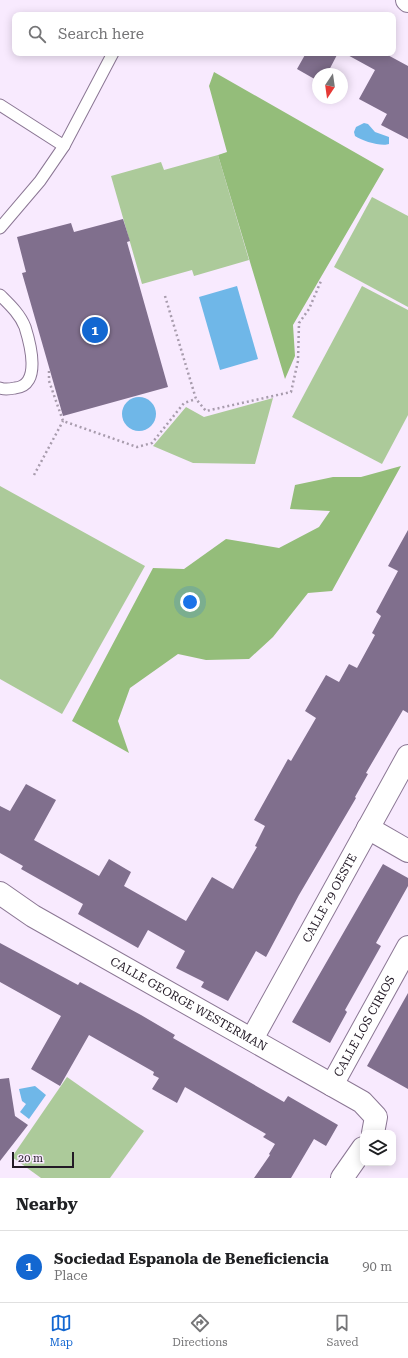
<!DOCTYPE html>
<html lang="en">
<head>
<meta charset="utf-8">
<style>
  body { margin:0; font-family:"Roboto Serif",serif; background:#f6f6f6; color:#202124 }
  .controls { position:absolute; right:12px; bottom:12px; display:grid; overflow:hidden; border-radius:8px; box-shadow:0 2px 10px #0003 }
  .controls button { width:36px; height:36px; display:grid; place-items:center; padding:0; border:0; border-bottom:1px solid #e0e0e0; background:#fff; color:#202124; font:20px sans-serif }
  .compass { position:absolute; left:312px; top:68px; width:36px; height:36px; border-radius:50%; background:#fff; box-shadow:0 2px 10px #0003; rotate:193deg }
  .scale { position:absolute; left:12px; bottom:10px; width:62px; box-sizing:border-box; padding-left:4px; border:2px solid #231a26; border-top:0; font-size:11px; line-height:14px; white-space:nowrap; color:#231a26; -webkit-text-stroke:3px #f8eafe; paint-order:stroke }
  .you { position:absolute; left:190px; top:602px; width:14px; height:14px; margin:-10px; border:3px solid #fff; border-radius:50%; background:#1a73e8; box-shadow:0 0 0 6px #1a73e833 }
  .badge { display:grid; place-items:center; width:26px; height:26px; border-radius:50%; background:#1367d1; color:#fff; font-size:13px; font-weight:700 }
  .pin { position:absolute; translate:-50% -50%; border:2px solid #fff; box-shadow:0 1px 4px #0006 }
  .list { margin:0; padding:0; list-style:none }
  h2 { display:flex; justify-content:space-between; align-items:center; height:52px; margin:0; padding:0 16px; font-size:17px }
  h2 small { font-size:13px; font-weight:400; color:#757577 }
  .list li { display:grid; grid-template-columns:26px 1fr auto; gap:12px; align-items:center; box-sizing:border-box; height:72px; padding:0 16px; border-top:1px solid #e0e0e0 }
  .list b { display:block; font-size:15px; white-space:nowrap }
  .list p { margin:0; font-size:13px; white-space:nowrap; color:#757577 }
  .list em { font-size:13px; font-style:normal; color:#757577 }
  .icon { flex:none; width:22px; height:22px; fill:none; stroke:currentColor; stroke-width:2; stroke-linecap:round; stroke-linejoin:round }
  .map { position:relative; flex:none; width:408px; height:1178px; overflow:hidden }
  .search { position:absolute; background:#fff; box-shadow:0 2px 10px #0003; left:12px; right:12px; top:12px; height:44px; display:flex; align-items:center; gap:10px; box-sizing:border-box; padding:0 14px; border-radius:8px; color:#757577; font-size:15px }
  .sheet { height:124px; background:#fff }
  nav { display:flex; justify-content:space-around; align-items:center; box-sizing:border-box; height:56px; border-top:1px solid #e0e0e0; background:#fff; font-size:11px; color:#757577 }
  nav a { display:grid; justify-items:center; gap:2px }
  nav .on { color:#1367d1 }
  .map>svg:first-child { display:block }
  .green { fill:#acca9a }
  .forest { fill:#94bd7a }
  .water { fill:#6fb7e8 }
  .building { fill:#806f8d }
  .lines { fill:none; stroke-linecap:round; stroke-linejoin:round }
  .service-casing { stroke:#8b7794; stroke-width:13 }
  .minor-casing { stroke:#8b7794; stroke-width:24 }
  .path { stroke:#a89cad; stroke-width:2.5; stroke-dasharray:2 3; stroke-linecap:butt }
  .service { stroke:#fff; stroke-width:11 }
  .minor { stroke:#fff; stroke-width:22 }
  .labels { text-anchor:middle; stroke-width:4; stroke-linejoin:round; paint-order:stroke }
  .street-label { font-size:12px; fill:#231a26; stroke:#f8eafe }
</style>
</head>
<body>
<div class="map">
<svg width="408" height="1178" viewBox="0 0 408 1178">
  <rect width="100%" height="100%" fill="#f8eafe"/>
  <!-- green -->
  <g class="green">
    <path d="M218,155L249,260L194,276L192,270L142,284L111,176L161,162L164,170Z"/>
    <path d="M372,197L408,216V307L334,267Z"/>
    <path d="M362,286L408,310V415L382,464L292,417Z"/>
    <path d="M273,398L255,464L193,463L153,446L186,407L204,417Z"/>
    <path d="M0,486L145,566L62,714L0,679Z"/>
    <path d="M67,1077L144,1131L110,1178H41L12,1157Z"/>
  </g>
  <!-- forest -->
  <g class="forest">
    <path d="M214,72L384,169L293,325L295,356L285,379L218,155L227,152L209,86Z"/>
    <path d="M401,466L332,591L308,593L273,637L249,659L206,660L178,654L130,688L118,721L129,753L72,721L153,568L184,569L226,539L279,548L319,527L330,511L290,509L295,485L333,477H361Z"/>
  </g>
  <!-- water -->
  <g class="water">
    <path d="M364,123L368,124L375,132L389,137V144C382,147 362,141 355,136L354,132L356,127Z"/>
    <path d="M237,286L258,359L220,370L199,297Z"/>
    <circle cx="139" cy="414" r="17"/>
    <path d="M35,1086L46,1095L29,1119L20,1112L26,1104L22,1101L19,1089Z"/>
  </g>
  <!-- building -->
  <g class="building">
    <path d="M306,53H338L327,74H318V81L297,69Z"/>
    <path d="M344,53H384L408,66V139L381,125L387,114L359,99L375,70Z"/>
    <path d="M123,219L130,241L127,242L168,387L63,416L22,273L26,272L17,237L71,223L74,232Z"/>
    <path d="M408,530V713L403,710L366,773L368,774L355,797L356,798L299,895L266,957L256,951L228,1001L201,987L204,982L176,968L185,951L148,930L138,948L78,914L83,904L21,869L23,866L0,853V806L10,811L26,784L56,800L34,840L99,876L109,859L131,872L124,886L186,921L212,877L233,889L257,847L255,846L265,826L254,820L288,759L291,761L316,718L305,711L326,675L339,682L349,664L357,668L375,635L372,633L381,616L376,612L398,571L388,566Z"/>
    <path d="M383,864L408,878V886L376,943L381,946L345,1010L347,1012L330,1043L292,1022Z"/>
    <path d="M0,943L78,985L80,982L141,1015L175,1035L173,1038L284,1102L288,1096L338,1125L326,1146L314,1139L291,1178H254L270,1155L269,1154L275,1144L263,1137L266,1134L185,1087L177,1103L152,1089L159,1078L153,1075L154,1072L89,1035L60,1086L31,1069L61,1016L0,982Z"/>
    <path d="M408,993V1089L367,1066Z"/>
    <path d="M9,1078L15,1116L28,1125L0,1161V1079Z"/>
  </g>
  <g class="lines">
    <defs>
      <g id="service">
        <path d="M0,105L64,146L40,181L0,228"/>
        <path d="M64,146L113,53"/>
        <path d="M0,295C9,304 20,314 25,327C30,343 42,386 15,388C10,389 5,390 0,388"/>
      </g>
      <g id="minor">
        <path d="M407,0L408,1"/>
        <path d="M368,828L408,851"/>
        <path id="s1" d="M0,893L33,916L362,1102L376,1117L373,1133"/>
        <path id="s2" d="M252,1039L408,756"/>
        <path id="s3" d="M332,1085L408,947"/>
        <path d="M342,1178L363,1148"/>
      </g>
    </defs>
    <!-- service casing -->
    <use href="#service" class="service-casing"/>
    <!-- minor casing -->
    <use href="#minor" class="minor-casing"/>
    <!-- path -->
    <g class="path">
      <path d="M165,296L196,399L206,411L291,392L298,361L299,323L309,309L321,281"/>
      <path d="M49,371V381L63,421L137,447L152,443L184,403L196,399"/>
      <path d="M34,475L63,421"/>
    </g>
    <!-- service -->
    <use href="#service" class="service"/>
    <!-- minor -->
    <use href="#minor" class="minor"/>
  </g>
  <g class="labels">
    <!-- street labels -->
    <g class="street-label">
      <text dy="4" stroke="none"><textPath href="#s2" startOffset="161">CALLE 79 OESTE</textPath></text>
      <text dy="4" stroke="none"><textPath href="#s1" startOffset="219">CALLE GEORGE WESTERMAN</textPath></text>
      <text dy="4" stroke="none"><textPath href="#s3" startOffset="67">CALLE LOS CIRIOS</textPath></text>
    </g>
  </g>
</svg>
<div class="controls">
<button><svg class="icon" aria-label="layers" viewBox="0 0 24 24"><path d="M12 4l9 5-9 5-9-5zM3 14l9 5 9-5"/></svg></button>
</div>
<svg class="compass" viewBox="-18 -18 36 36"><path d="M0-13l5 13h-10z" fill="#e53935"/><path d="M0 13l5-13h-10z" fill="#757577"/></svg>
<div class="scale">20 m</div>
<div class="you"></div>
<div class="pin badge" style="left:95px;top:330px">1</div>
<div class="search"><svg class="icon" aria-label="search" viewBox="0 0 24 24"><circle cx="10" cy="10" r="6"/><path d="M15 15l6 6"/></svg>Search here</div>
</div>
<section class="sheet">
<h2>Nearby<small></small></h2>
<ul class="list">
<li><span class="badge">1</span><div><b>Sociedad Espanola de Beneficiencia</b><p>Place</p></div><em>90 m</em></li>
</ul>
</section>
<nav>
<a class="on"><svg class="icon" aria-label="map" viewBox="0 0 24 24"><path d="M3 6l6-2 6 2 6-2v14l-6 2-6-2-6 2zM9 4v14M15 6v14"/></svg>Map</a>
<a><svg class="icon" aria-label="directions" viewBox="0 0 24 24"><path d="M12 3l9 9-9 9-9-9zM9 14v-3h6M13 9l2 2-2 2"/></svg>Directions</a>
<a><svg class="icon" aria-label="saved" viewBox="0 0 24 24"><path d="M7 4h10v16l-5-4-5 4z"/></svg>Saved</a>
</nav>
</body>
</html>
